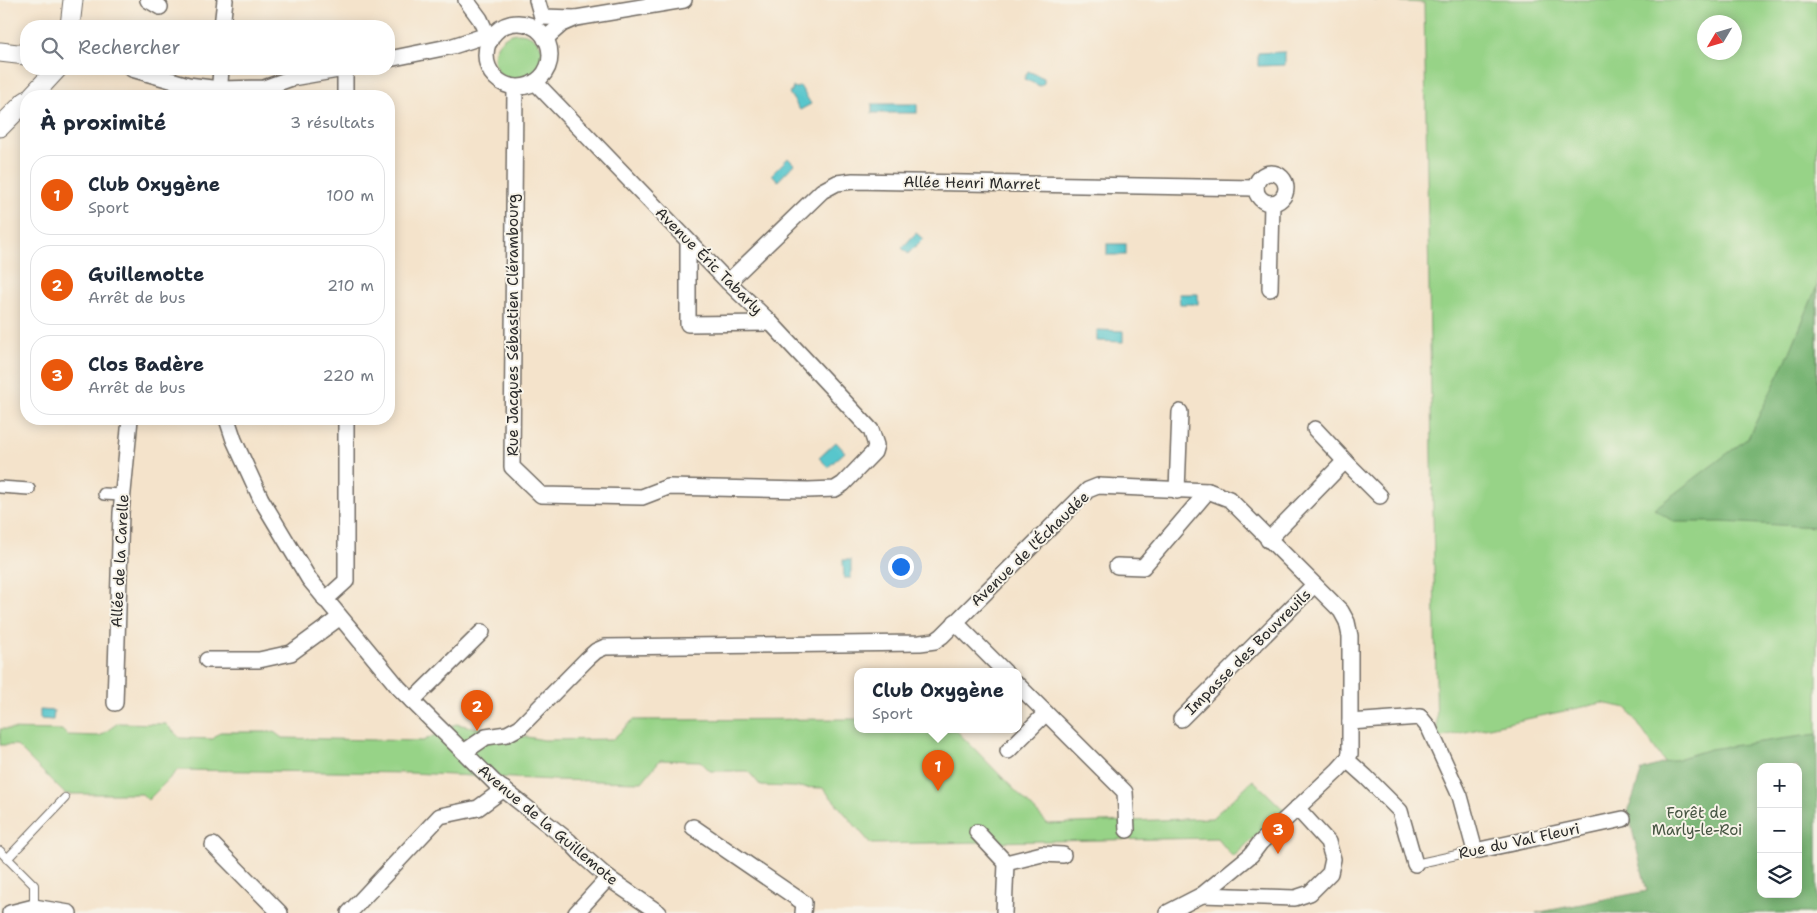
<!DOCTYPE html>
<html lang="fr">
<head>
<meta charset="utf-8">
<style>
  body { margin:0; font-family:"Shantell Sans",sans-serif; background:#f6f6f7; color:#1f2937 }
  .controls { position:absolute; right:15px; bottom:15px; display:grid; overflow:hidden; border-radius:10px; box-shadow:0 2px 12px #0003 }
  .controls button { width:45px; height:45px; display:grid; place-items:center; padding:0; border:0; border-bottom:1px solid #e0e1e3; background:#fff; color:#1f2937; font:25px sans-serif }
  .compass { position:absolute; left:1697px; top:15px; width:45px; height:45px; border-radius:50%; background:#fff; box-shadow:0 2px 12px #0003; rotate:232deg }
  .you { position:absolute; left:900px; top:566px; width:18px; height:18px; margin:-12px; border:4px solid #fff; border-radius:50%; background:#1a73e8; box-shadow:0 0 0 8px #1a73e833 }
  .badge { display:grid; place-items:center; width:32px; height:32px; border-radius:50%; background:#ea580c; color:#fff; font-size:16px; font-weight:700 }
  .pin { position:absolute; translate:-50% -41px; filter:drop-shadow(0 1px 2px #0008) }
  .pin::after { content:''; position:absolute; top:26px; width:18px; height:15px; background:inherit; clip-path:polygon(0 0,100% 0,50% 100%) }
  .popup { position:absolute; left:854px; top:668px; width:168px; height:65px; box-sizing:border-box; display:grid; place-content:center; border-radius:10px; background:#fff; filter:drop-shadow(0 1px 4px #0005); font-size:16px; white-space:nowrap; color:#747a83 }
  .popup b { font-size:19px; color:#1f2937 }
  .popup::after { content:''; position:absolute; left:50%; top:100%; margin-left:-10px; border:10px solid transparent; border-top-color:#fff }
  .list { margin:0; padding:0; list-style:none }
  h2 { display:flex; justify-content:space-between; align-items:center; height:65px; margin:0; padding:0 20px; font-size:21px }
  h2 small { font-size:16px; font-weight:400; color:#747a83 }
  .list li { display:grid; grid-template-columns:32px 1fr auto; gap:15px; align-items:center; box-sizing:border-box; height:80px; margin:0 10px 10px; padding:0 10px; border:1px solid #e0e1e3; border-radius:20px }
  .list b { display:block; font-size:19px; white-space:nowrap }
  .list p { margin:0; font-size:16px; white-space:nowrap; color:#747a83 }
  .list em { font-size:16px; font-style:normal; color:#747a83 }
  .icon { flex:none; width:28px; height:28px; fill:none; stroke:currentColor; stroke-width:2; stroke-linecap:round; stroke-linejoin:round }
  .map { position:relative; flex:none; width:1817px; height:913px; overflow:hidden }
  .search { position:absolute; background:#fff; box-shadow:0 2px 12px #0003; left:20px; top:20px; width:375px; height:55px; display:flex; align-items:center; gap:12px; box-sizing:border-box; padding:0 18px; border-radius:20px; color:#747a83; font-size:19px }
  .panel { position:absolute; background:#fff; box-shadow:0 2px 12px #0003; left:20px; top:90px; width:375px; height:335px; border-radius:20px }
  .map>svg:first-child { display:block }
  .green { fill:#97d387; stroke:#617f59; fill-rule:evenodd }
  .forest { fill:#79b574; stroke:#527050; fill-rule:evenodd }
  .water { fill:#58c6cc; stroke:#42787c }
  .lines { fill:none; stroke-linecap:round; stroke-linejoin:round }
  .service-casing { stroke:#716b63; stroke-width:10 }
  .pedestrian-casing { stroke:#716b63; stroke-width:14 }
  .minor-casing { stroke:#716b63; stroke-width:18 }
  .tertiary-casing { stroke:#716b63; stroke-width:21 }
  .service { stroke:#fff; stroke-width:8 }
  .pedestrian { stroke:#fff; stroke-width:11 }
  .minor { stroke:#fff; stroke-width:15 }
  .tertiary { stroke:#fff; stroke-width:19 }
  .labels { text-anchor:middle; stroke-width:4; stroke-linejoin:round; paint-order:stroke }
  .street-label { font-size:15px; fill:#2b2b2b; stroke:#f7f3e8 }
  .park-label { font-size:15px; fill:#465542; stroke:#f7f3e8 }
</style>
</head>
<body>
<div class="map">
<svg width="1817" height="913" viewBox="0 0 1817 913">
  <rect width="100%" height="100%" fill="#f7f3e8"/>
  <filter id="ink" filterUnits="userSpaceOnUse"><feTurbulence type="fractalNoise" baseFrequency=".02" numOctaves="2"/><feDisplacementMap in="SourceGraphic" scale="10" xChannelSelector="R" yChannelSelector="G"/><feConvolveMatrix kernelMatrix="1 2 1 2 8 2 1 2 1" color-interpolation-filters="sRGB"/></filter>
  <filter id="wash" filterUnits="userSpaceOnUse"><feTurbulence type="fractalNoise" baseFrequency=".0096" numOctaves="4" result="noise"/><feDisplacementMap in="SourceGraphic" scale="20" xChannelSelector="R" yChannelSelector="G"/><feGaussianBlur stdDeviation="1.12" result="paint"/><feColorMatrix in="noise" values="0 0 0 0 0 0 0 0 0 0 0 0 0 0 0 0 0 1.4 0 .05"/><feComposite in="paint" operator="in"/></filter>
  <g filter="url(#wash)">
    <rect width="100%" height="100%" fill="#f4e3cb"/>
    <!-- green -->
    <g class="green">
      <path d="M1373,0H1817V739L1672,773L1627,708L1602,703L1437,738L1424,3ZM1704,22H1734V52H1704Z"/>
      <circle cx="519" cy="58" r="25"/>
      <path d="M858,719V730H956L1048,824L1212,818L1253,780L1284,810L1233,857L1217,838L871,844L823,788L761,786L748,771H710L700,761L660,760L642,782L554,780L411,773L178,770L148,800L142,794H65L16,745H0V729L62,730L67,735L100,736L118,723L166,724L180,738L213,739L220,732H274L282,738L423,741L456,724L544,740L613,739L633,720Z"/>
    </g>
    <!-- forest -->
    <g class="forest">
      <path d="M1817,286V527L1722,522H1674L1654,509L1748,438L1790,352Z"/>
      <path d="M1817,734V913H1536L1647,891L1628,812L1642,770L1710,749ZM1761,767H1798V894H1761Z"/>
    </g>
    <!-- water -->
    <g class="water">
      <path d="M1285,52V65L1258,66V53Z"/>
      <path d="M1028,71L1044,78V83L1040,86L1024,79Z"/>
      <path d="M800,86L811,104L800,110L789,93L792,91L793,87L797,88Z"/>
      <rect x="872" y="104" width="45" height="9"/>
      <path d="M788,158L794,164L778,181L772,174Z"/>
      <path d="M916,233L923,239L908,254L902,248Z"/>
      <rect x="1107" y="244" width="19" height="11"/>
      <path d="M1179,294H1198V304H1180Z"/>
      <path d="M1097,330L1123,331V342L1097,341Z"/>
      <path d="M836,442L845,452L828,467L819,458Z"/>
      <path d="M843,560H851V578H844Z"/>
      <path d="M40,710L54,711L53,720L40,719Z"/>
    </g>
  </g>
  <g filter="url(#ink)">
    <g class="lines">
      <defs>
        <g id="service">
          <path d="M0,851L34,885V907"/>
          <path d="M7,859L65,798"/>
          <path d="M1415,864L1475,851"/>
        </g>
        <g id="pedestrian">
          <path d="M0,487L29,489"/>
          <path d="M104,494L122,495"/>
        </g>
        <g id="minor">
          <path d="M148,0L160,7"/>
          <path d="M466,0L480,19L490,41"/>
          <path d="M537,0L542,17L575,18"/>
          <circle cx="518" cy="55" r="32"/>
          <path d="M222,26L225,0"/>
          <path d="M545,39L562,24L576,18L684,0"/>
          <path d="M389,59L453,46L481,37L490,41"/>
          <path d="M132,69L188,85L219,89L264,88L292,78L344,69"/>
          <path d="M345,69V96"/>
          <path d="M515,87L512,467L541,495L642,497L668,487L808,490L835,489L843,484L874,452L876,445L871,430L771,323L728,282L535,82"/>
          <path d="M219,96L221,69"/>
          <circle cx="1271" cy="188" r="15"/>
          <path d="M688,241V324L771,323"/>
          <path d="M728,282L822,191L837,183L853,181L1256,188"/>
          <path d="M1270,289L1272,203"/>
          <path d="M227,419L234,440L261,499L309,579L399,688L494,782L569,841L583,856L608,878L659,913"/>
          <path d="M1315,429L1345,461L1380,496"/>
          <path d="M1177,491L1180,412"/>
          <path d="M1268,540L1345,461"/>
          <path d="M1117,566L1143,567L1208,491"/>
          <path d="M325,600L346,581V419"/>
          <path d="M955,622L1005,672"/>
          <path d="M207,660H259L291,653L339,618"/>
          <path d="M1018,685L1125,792L1127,830"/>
          <path d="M412,701L482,632"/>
          <path d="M115,703L121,513L130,419"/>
          <path d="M1181,719L1314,585"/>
          <path d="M1350,722L1420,717L1429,728L1460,796L1475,851L1623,819"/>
          <path d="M1008,751L1046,713"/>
          <path d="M464,752L486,737L507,734L520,727L587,659L596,651L605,647L920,643L935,641L942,636L1088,490L1098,486L1208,491L1229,499L1341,611L1347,622L1350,636V754L1347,760L1338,770L1260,843L1251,855L1202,895L1167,913"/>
          <path d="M1347,760L1366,777L1400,811L1415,864"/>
          <path d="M693,827L804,903L803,913"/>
          <path d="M977,832L1006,863L1004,913"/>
          <path d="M213,845L280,913"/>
          <path d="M1006,863L1042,854L1063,855"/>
          <path d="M1202,895L1295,898L1310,893L1330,873L1333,859L1328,842L1297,808"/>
          <path d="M10,913L34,907L69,913"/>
          <path d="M349,913L440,816L478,808L504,789"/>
          <path d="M576,913L608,878"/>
        </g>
        <g id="tertiary">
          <path d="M70,26L73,0"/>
          <path d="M0,52L26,55"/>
          <path d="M32,96L57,69"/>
          <path d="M0,127L26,101"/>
        </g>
      </defs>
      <!-- service casing -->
      <use href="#service" class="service-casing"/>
      <!-- pedestrian casing -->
      <use href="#pedestrian" class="pedestrian-casing"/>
      <!-- minor casing -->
      <use href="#minor" class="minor-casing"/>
      <!-- tertiary casing -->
      <use href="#tertiary" class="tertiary-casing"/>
      <!-- service -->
      <use href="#service" class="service"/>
      <!-- pedestrian -->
      <use href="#pedestrian" class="pedestrian"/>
      <!-- minor -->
      <use href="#minor" class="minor"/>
      <!-- tertiary -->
      <use href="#tertiary" class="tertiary"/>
    </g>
  </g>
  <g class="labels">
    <!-- street labels -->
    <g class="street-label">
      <text transform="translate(972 183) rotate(1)" y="5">Allée Henri Marret</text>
      <text transform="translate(709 261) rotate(45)" y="5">Avenue Éric Tabarly</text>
      <text transform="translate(513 325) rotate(-90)" y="5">Rue Jacques Sébastien Clérambourg</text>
      <text transform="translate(1030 549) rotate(-44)" y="5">Avenue de l'Échaudée</text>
      <text transform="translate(120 561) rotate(-87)" y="5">Allée de la Carelle</text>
      <text transform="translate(1248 652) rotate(-45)" y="5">Impasse des Bouvreuils</text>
      <text transform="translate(548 825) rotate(40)" y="5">Avenue de la Guillemote</text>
      <text transform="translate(1519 841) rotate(-12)" y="5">Rue du Val Fleuri</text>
    </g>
    <!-- park labels -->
    <g class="park-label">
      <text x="1697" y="818">Forêt de<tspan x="1697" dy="17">Marly-le-Roi</tspan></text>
    </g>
  </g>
</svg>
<div class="controls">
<button>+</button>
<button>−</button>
<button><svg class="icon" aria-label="layers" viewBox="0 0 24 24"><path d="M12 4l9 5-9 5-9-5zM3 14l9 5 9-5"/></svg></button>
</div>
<svg class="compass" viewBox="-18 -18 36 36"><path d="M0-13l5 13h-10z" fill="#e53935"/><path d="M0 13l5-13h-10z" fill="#747a83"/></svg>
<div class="you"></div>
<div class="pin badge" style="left:938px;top:791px">1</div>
<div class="popup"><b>Club Oxygène</b>Sport</div>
<div class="pin badge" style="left:477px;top:731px">2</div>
<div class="pin badge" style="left:1278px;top:854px">3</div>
<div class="search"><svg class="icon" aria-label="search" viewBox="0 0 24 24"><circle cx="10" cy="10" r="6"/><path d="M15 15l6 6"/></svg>Rechercher</div>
<section class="panel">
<h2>À proximité<small>3 résultats</small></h2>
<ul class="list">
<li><span class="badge">1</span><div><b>Club Oxygène</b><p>Sport</p></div><em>100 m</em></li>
<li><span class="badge">2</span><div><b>Guillemotte</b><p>Arrêt de bus</p></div><em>210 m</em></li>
<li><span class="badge">3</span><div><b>Clos Badère</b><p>Arrêt de bus</p></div><em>220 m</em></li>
</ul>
</section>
</div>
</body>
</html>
